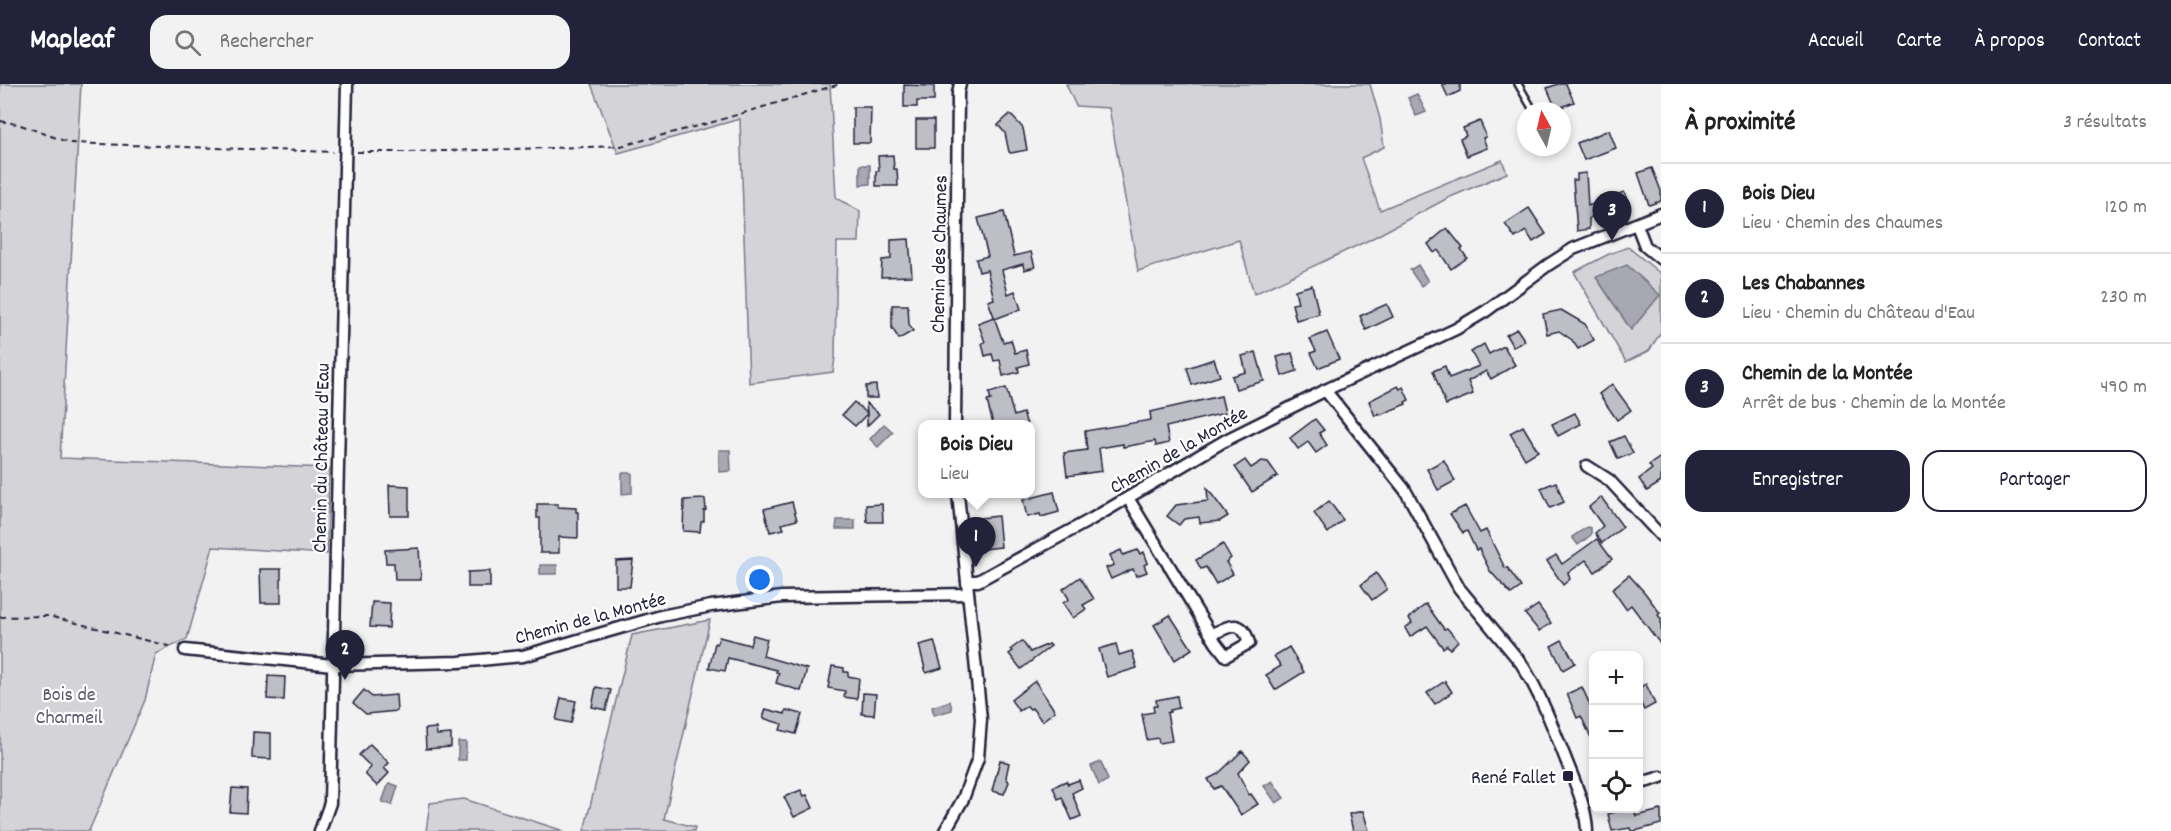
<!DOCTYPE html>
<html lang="fr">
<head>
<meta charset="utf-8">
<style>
  body { margin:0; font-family:Dekko,sans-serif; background:#f2f2f2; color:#222 }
  .controls { position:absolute; right:18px; bottom:18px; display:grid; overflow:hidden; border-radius:12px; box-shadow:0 3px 9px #0003 }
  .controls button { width:54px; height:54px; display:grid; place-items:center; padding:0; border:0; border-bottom:2px solid #e0e0e0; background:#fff; color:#222; font:30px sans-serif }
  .compass { position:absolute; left:1517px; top:18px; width:54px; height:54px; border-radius:50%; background:#fff; box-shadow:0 3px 9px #0003; rotate:352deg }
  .you { position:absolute; left:760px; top:496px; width:21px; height:21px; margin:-15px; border:4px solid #fff; border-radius:50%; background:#1a73e8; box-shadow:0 0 0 9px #1a73e833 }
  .badge { display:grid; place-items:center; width:39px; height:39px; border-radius:50%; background:#22223b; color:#fff; font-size:20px; font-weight:700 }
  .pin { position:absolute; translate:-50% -50px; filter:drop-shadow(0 2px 3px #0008) }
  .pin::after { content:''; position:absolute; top:32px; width:21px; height:18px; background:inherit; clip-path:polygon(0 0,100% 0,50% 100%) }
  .popup { position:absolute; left:918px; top:336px; width:117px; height:78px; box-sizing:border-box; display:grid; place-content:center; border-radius:12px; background:#fff; filter:drop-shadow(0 2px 4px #0005); font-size:20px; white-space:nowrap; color:#767676 }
  .popup b { font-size:22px; color:#222 }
  .popup::after { content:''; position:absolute; left:50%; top:100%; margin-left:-12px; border:12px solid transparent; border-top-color:#fff }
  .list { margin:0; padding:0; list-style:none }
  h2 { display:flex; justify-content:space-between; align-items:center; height:78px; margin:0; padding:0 24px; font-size:26px }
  h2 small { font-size:20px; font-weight:400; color:#767676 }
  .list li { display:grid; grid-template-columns:39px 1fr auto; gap:18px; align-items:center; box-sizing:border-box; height:90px; padding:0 24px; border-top:2px solid #e0e0e0 }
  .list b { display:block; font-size:22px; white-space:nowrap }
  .list p { margin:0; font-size:20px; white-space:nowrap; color:#767676 }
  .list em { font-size:20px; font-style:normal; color:#767676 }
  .actions { display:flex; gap:12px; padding:18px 24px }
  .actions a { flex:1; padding:14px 0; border:2px solid #22223b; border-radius:18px; text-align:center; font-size:21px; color:#22223b }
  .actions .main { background:#22223b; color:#fff }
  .icon { flex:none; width:33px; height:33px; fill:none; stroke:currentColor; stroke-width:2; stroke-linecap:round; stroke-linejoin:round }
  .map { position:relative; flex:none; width:1661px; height:747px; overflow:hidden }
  header { display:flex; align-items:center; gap:36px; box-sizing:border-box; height:84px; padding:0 30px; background:#22223b; color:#fff }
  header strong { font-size:28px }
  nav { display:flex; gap:33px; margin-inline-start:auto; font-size:21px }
  .search { width:420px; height:54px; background:#f2f2f2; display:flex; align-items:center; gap:15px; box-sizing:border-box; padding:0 21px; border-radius:18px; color:#767676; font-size:22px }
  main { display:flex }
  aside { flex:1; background:#fff }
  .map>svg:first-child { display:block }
  .green { fill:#d3d3d8; stroke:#7a7a8a; stroke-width:1.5 }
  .water { fill:#a8a8b2; stroke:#727282; stroke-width:1.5 }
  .building { fill:#bebec6; stroke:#22223b; stroke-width:1.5 }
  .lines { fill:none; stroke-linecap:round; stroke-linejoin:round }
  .service-casing { stroke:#22223b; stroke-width:10 }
  .minor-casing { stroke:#22223b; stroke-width:15 }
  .path { stroke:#22223b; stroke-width:2; stroke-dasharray:6 4.5; stroke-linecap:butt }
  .service { stroke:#fff; stroke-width:5 }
  .minor { stroke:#fff; stroke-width:10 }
  .poi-dot { fill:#22223b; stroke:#fff; stroke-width:2 }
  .labels { text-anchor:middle; stroke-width:4.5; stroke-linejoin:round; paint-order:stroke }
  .street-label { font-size:20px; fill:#22223b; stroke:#fff }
  .park-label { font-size:20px; fill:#57576a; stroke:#fff }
  .poi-label { font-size:20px; fill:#22223b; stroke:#fff; text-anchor:end }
</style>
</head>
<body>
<header>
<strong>Mapleaf</strong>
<div class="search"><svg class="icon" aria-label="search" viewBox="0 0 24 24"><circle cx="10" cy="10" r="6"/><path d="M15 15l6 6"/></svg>Rechercher</div>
<nav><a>Accueil</a><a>Carte</a><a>À propos</a><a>Contact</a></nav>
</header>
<main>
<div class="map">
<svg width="1661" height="747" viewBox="0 0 1661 747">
  <rect width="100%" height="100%" fill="#f2f2f3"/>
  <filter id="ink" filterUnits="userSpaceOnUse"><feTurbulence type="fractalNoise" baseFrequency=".0167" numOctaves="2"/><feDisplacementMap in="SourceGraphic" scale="12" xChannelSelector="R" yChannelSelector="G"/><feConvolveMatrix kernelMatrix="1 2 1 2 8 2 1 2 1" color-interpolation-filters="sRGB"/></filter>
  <g filter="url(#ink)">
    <!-- green -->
    <g class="green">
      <path d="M0,0H81L60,374L329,384L327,470L213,463L187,555L156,570L145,616L89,747H0Z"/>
      <path d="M591,0H830L836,114L860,127L859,158H837L835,273L833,288L749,299L740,35L618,69Z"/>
      <path d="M1066,0H1370L1380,35L1384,63L1361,74L1380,126L1502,76L1507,89L1448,114L1369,156L1254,210L1239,156L1138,187L1109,24L1076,22Z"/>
      <path d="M1628,163L1661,190V248L1649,267L1626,278L1574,188L1609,170Z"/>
      <path d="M710,536L664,735L695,743L694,747H584L632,551Z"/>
      <path d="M464,715L564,747H426L430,719Z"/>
    </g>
    <!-- water -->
    <g class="water">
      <path d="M1417,10L1426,28L1416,32L1408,14Z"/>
      <path d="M860,81H870V100L860,101Z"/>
      <path d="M1418,181L1428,197L1421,202L1410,186Z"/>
      <path d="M1627,181L1660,211L1631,246L1596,193Z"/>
      <path d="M884,340L893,348L878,363L870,355Z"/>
      <path d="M719,366H730L731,387L719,388Z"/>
      <path d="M622,389H632V409L622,410Z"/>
      <path d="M837,436H855V445H836Z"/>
      <path d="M1587,443L1591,444V451L1578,461L1572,453Z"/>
      <rect x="540" y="481" width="17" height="9"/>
      <path d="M950,617L952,626L934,631L932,623Z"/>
      <rect x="458" y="658" width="8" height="18"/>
      <path d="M1101,678L1108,696L1099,701L1091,682Z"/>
      <path d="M1272,697L1284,714L1276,719L1264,702Z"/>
      <path d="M389,699L398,702L392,721L382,718Z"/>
    </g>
    <!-- building -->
    <g class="building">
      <path d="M1442,0H1460V7L1448,13Z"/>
      <path d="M1558,0H1566L1574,18L1556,25L1547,4Z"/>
      <path d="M904,1L934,2V17H917V23H904Z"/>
      <path d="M853,23H871L870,59H853Z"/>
      <path d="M1010,30L1023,44L1027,66L1011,69L1009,68L1005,49L998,41Z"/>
      <rect x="916" y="36" width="18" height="28"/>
      <path d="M1480,37L1485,49L1486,53L1483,54L1487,64L1467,72L1460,55L1466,52L1463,44Z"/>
      <path d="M1609,46L1616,64L1584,76L1577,59Z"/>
      <path d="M893,71L894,85H897L898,102H876V87H879L878,72Z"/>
      <path d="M1652,84L1661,107V117L1649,121L1638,89Z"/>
      <path d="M1586,89L1588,122L1624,108L1629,119L1589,134V145L1577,147L1573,96H1577V90Z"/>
      <path d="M1529,124L1546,150L1533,158L1526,147L1515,154L1505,140Z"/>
      <path d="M1004,128L1014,172L1031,168L1035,183L1024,186L1023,180L1002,186L1008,210L1015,207L1021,225L995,235L988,217L994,215L987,186L979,188L976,175L988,172L978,134Z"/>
      <path d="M1447,144L1463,164L1461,165L1467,174L1451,185L1438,166L1434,169L1428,160Z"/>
      <path d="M909,155L912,192L881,193L882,176L891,175V156Z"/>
      <path d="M1312,201L1319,230L1296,236L1292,220L1298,219L1295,206Z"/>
      <path d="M1387,220L1393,233L1366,246L1360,232Z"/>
      <path d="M892,221H908L909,240L913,247L899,255L892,244Z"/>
      <path d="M1561,226L1585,240L1594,256L1578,265L1572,256L1559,247L1547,250L1543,230Z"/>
      <path d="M994,233L1003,258L1011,256L1015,269L1026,266L1029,280L1018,283L1019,288L1003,292L1000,276L994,277L992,270L985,272L982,259L985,258L978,239Z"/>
      <path d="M1517,245L1525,257L1513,263L1506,251Z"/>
      <path d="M1327,248L1339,275L1318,284L1311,269L1316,267L1310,255Z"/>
      <path d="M1484,260L1489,270L1504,262L1515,281L1491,295L1486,287L1468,297L1473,310L1446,321L1433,287L1445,282L1449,294L1479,282L1471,268Z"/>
      <path d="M1256,268L1264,297L1236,305L1232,292L1246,288L1242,272Z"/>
      <path d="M1292,269L1297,287L1282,292L1277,273Z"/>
      <path d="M1214,275L1220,292L1192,301L1187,284Z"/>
      <path d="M1612,300L1631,326L1617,336L1599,310Z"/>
      <path d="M876,301L877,314H866V302Z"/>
      <path d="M1398,302L1400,305L1403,303L1409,316L1405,318L1406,320L1380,331L1379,329L1375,332L1369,317Z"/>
      <path d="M1006,304L1014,332L1023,329L1027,340H993L987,317L991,316L989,309Z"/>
      <path d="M1221,312L1225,329L1166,343L1169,359L1156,362L1155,357L1123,363V360L1099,364L1102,387L1067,392L1064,369L1087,366L1085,347L1151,336L1150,328Z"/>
      <path d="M854,318L867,329L866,319L879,330L867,342V330L855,342L842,331Z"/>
      <path d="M1575,329L1581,340L1558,352L1552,340Z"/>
      <path d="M1315,335L1324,346L1319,349L1327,361L1316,369L1308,358L1298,365L1290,354Z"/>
      <path d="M1523,342L1538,367L1525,375L1510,349Z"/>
      <path d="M1624,352L1633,369L1618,375L1610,358Z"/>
      <path d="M1661,373V398L1647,407L1639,395L1652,385L1649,381Z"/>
      <path d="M1245,376L1251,384L1262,377L1268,378L1278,392L1252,408L1235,383Z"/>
      <path d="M1444,376L1455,397L1438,406L1427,385Z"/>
      <path d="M1556,398L1564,418L1550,424L1541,404Z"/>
      <path d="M389,401L409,402V432H390Z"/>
      <path d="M1207,404L1228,432L1220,437L1200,439L1199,433L1184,435L1179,441L1167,432L1176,421L1208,417Z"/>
      <path d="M1054,408L1059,428L1041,433L1040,430L1027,433L1023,416Z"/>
      <path d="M1601,413L1623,443L1602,459L1595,449L1603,442L1589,423Z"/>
      <path d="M705,415L706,426L704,427V437L701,438L700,448L683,447L684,416Z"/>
      <path d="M1329,417L1343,436L1328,449L1314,429Z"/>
      <path d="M792,418L797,436L782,440L784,445L770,448L764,425Z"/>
      <path d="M537,420H558V423L576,424V428H578V454L559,453V469H540V434H537Z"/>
      <path d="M882,420L883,438H867L866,421Z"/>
      <path d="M1465,422L1480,449L1486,446L1505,484L1507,483L1521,503L1511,510L1490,487L1479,465L1476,466L1467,447L1463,449L1450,430Z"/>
      <path d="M998,432L1001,463L983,465L980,434Z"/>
      <path d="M1597,455L1612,475L1595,488L1586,476L1568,489L1570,495L1563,501L1547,477L1556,471L1562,480Z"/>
      <path d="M1223,460L1231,474L1226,478L1233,490L1216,500L1206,483L1201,485L1196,476Z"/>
      <path d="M419,464L421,496H395L394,479H386L385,466Z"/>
      <path d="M1121,466L1123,471L1138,466L1140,470L1144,468L1148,479L1144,481L1147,488L1136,492L1133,485L1111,495L1106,484L1114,481L1110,471Z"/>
      <path d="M633,476L630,503H616V477Z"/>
      <path d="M260,485H281V519H261Z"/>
      <path d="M490,487V503H468V488Z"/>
      <path d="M1376,489L1387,505L1372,516L1361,501Z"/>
      <path d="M1629,491L1645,509L1660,529L1658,531L1661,535V561L1631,521L1626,525L1612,505Z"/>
      <path d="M1080,493L1094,515L1083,521L1086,525L1073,534L1063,519L1069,515L1063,505Z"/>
      <path d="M372,518L390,519L389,544L370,543Z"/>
      <path d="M1426,520L1444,545L1447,544L1458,557L1450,565L1447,561L1443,564L1427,542L1410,553L1405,544L1412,539L1409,534Z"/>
      <path d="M1538,521L1551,539L1539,547L1525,530Z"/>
      <path d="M1170,531L1192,565L1175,576L1154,541Z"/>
      <path d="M753,551L767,555L763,572L807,585L801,607L776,599L779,589L776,588L777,586L728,574L725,587L709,584L715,559L717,560L719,553L750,561Z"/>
      <path d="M1562,556L1575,579L1563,586L1551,562Z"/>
      <path d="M934,557L942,584L926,589L919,561Z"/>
      <path d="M1022,557L1030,568L1049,560L1051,562L1021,585L1009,570L1013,567L1011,565Z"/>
      <path d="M1116,560L1119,571L1132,567L1137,584L1107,593L1099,565Z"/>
      <path d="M1289,563L1304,588L1275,606L1266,591L1281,582L1274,572Z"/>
      <path d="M832,582L844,584V588H848V592L859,594L857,615L844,613L845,607L828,604Z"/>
      <path d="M268,592L285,593L284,616L267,615Z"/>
      <path d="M1035,597L1055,627L1042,637L1032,624L1030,625L1027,622L1019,627L1011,616Z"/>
      <path d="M1445,597L1452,608L1435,620L1427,609Z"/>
      <path d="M1646,600L1655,620L1644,626L1638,613V604Z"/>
      <path d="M596,603L611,606L606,626L592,623Z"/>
      <path d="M1582,603L1593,628V658L1581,632L1577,634L1567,610Z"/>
      <path d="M364,606L372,613L396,611L397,627L366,630L353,619Z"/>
      <path d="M863,609L876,610L874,631L862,630Z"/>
      <path d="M1177,612L1179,624L1170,626V628L1167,629L1172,657L1159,659L1158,654L1147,656L1142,630L1154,628L1153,622H1157L1156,616Z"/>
      <path d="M561,614L576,617L571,639L556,636Z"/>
      <path d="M766,625L785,630L786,626L802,630L796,650L780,646L782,640L763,634Z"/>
      <path d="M436,644L437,651L451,650V663L426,665L425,645Z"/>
      <path d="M253,648L271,649V675L252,674Z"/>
      <path d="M370,660L389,679L384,684L389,689L377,702L365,690L371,683L359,671Z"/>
      <path d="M1242,667L1250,676L1238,689L1249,711L1251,710L1258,720L1241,731L1221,702L1214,705L1208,695L1218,690Z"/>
      <path d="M1000,676L1009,679L1006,693L1009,698L1004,710L992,707Z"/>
      <path d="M1079,696L1082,704L1072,709L1081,732L1072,736L1062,713L1058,715L1053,703L1066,697L1068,700Z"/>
      <path d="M232,704L247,705L246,729L230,728Z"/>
      <path d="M801,706L804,712L807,711L813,724L794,733L784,713Z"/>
      <path d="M1626,725L1627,727L1634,725L1636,732L1661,726V740L1635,747H1631L1630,744L1612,747L1608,730Z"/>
      <path d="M1363,727L1369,747H1353L1349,730Z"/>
    </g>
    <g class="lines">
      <defs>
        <path id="service" d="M1518,0L1532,24"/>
        <g id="minor">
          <path d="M1637,141L1645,162L1661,175"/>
          <path d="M1325,306L1405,406L1459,504L1521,579C1540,609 1553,643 1566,676C1575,699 1586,722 1587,747"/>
          <path d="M955,340L958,9L960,0"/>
          <path d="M1587,382L1609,396L1661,452"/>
          <path d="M1128,414L1216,559L1226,572L1249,559C1242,533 1229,542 1211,551"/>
          <path d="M967,497H978L1090,436L1226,356L1332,303L1456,245L1486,227L1548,181L1573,165L1661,130"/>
          <path d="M185,566L333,581L459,578L523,572L661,532L711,522L782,513L968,510"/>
          <path d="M1638,700L1661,693"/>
          <path d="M320,747L330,719L347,0"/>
          <path d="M945,747L963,715L978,674L981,635L958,410"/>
        </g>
      </defs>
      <!-- service casing -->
      <use href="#service" class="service-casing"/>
      <!-- minor casing -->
      <use href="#minor" class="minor-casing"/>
      <!-- path -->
      <g class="path">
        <path d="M0,37L18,40L70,59L333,68"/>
        <path d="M357,68H410L621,62L713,38L840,0"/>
        <path d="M0,533L48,532L173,563"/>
      </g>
      <!-- service -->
      <use href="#service" class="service"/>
      <!-- minor -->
      <use href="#minor" class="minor"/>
    </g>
  </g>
  <!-- markers -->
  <rect class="poi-dot" x="1562" y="686" width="12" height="12" rx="3"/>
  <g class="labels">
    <!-- street labels -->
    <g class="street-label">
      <text transform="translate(938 170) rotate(-89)" y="7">Chemin des Chaumes</text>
      <text transform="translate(1178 365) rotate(-30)" y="7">Chemin de la Montée</text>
      <text transform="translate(320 374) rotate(-89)" y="7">Chemin du Château d'Eau</text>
      <text transform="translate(590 533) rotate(-15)" y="7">Chemin de la Montée</text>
    </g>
    <!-- park labels -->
    <g class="park-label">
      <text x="69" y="616">Bois de<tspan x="69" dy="23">Charmeil</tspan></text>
    </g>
    <!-- poi labels -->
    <g class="poi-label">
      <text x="1556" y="699">René Fallet</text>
    </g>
  </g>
</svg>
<div class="controls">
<button>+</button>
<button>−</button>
<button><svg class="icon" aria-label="locate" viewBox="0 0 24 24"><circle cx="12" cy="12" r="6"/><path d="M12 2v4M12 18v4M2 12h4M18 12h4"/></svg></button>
</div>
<svg class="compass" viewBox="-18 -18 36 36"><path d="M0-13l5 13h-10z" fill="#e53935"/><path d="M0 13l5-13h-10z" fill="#767676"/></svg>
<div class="you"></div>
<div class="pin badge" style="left:976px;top:483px">1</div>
<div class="popup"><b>Bois Dieu</b>Lieu</div>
<div class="pin badge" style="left:345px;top:596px">2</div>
<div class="pin badge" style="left:1612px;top:157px">3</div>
</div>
<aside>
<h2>À proximité<small>3 résultats</small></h2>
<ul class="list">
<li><span class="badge">1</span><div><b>Bois Dieu</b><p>Lieu · Chemin des Chaumes</p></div><em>120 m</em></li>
<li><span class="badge">2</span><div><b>Les Chabannes</b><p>Lieu · Chemin du Château d'Eau</p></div><em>230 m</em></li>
<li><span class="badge">3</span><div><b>Chemin de la Montée</b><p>Arrêt de bus · Chemin de la Montée</p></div><em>490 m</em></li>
</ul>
<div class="actions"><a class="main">Enregistrer</a><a>Partager</a></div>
</aside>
</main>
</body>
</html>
